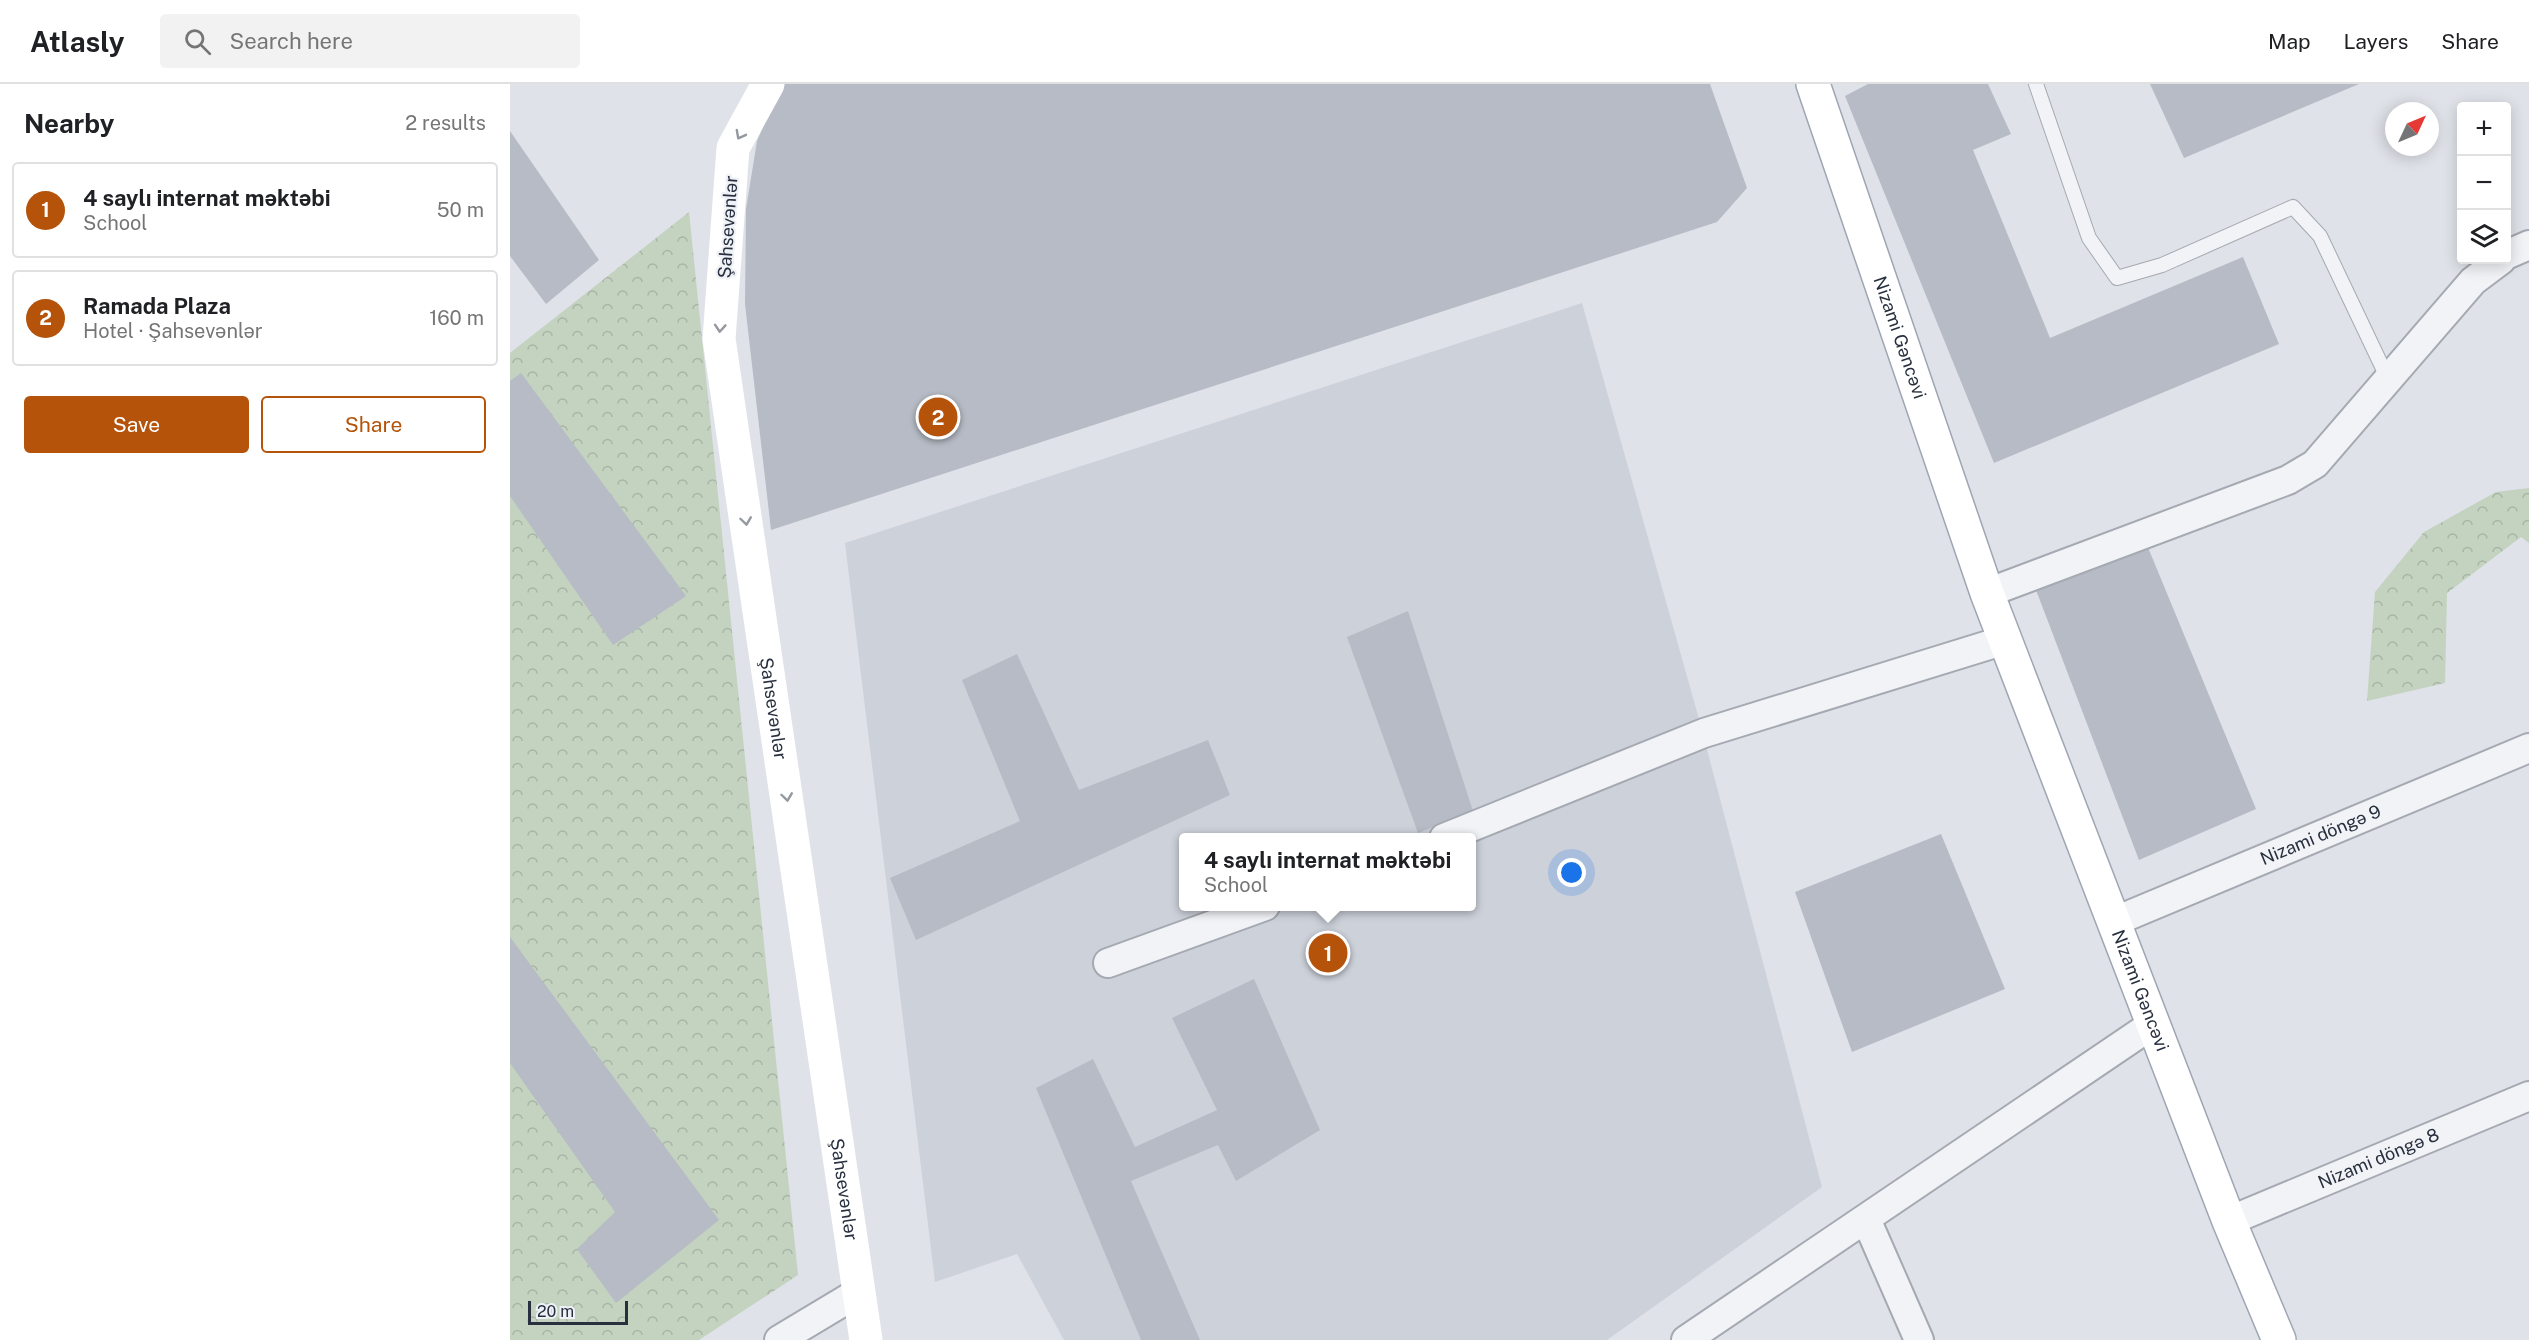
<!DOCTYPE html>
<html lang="en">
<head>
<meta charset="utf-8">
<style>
  body { margin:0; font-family:"Public Sans",sans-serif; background:#f2f2f2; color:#202124 }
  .controls { position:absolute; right:18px; top:18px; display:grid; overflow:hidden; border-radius:6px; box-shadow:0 3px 15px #0003 }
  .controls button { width:54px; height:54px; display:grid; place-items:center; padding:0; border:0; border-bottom:2px solid #e0e0e0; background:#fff; color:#202124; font:30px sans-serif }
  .compass { position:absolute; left:1875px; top:18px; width:54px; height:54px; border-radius:50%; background:#fff; box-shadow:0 3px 15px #0003; rotate:46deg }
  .scale { position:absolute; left:18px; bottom:15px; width:100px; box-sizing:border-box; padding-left:6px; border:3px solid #28303f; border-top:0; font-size:16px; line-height:21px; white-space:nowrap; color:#28303f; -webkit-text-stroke:4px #eef1f6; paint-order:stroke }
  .you { position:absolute; left:1062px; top:789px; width:21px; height:21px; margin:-15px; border:4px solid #fff; border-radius:50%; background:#1a73e8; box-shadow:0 0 0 9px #1a73e833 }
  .badge { display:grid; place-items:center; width:39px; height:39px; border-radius:50%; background:#b45309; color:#fff; font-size:20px; font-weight:700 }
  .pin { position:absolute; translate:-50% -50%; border:3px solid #fff; box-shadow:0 2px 6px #0006 }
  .popup { position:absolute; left:669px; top:749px; width:297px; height:78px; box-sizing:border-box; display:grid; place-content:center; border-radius:6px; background:#fff; filter:drop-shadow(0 2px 4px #0005); font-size:20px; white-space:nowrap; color:#757577 }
  .popup b { font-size:22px; color:#202124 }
  .popup::after { content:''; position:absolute; left:50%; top:100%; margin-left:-12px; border:12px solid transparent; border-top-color:#fff }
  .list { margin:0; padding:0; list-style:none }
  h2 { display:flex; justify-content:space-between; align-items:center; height:78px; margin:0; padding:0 24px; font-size:26px }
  h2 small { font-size:20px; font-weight:400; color:#757577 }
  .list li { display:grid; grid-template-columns:39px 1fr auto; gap:18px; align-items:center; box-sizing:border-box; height:96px; margin:0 12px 12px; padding:0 12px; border:2px solid #e0e0e0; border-radius:6px }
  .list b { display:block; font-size:22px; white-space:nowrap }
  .list p { margin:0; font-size:20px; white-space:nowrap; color:#757577 }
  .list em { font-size:20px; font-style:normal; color:#757577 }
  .actions { display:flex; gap:12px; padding:18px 24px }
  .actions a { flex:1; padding:14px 0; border:2px solid #b45309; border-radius:6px; text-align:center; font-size:21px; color:#b45309 }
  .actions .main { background:#b45309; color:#fff }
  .icon { flex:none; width:33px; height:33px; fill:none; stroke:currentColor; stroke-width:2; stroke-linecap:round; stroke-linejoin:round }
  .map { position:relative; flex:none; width:2019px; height:1256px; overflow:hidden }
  header { display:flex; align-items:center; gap:36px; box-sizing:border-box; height:84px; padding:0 30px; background:#fff; border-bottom:2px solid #e0e0e0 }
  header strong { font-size:28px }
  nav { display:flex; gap:33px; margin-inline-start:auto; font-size:21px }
  .search { width:420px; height:54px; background:#f2f2f2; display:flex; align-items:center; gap:15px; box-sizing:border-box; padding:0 21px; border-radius:6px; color:#757577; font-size:22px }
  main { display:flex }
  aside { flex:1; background:#fff }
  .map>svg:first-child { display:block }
  .built { fill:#cdd1da; fill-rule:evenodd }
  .forest { fill:url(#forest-crowns) }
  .building { fill:#b6bbc5 }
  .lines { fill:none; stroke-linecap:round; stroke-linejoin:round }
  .lane-casing { stroke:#a4a9b2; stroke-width:16 }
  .street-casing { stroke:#a4a9b2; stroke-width:32 }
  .primary-casing { stroke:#9ea6b4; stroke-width:36 }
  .lane { stroke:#f2f3f6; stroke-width:14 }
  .street { stroke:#f2f3f6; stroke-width:28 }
  .secondary { stroke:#fff; stroke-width:33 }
  .primary { stroke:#fff; stroke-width:33 }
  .oneway { stroke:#94989f }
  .labels { text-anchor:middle; stroke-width:4.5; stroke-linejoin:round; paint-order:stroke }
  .street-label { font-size:18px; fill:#28303f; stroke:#eef1f6 }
</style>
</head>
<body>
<header>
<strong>Atlasly</strong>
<div class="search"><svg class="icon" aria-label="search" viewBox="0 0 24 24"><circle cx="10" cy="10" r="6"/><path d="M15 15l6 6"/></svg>Search here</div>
<nav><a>Map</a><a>Layers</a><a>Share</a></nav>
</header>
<main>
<aside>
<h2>Nearby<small>2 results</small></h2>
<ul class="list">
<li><span class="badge">1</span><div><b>4 saylı internat məktəbi</b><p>School</p></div><em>50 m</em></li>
<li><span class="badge">2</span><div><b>Ramada Plaza</b><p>Hotel · Şahsevənlər</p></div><em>160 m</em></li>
</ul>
<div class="actions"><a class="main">Save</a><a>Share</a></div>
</aside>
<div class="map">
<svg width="2019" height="1256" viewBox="0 0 2019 1256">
  <defs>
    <pattern id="forest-crowns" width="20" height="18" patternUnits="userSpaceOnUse" patternTransform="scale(1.5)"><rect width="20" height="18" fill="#c4d2c0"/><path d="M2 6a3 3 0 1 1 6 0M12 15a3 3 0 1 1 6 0" fill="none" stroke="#a8b5a6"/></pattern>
  </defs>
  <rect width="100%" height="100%" fill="#dfe2e8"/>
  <!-- built -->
  <path class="built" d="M1072,219L1189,635L1312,1103L1097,1256H554L507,1170L425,1198L335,459ZM674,754H962V822H674Z"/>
  <!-- forest -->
  <g class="forest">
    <path d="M179,128L288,1191L189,1256H0V269Z"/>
    <path d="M2019,404V459L2011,453L1937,509L1935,599L1857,617L1865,508L1914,448L1986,408Z"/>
  </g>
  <!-- building -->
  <g class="building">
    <path d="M271,0H1200L1237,104L1207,138L261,446L235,220L236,125L247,57Z"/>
    <path d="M1358,0H1478L1501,50L1463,66L1540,254L1733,173L1769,260L1484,379L1335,12Z"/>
    <path d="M1640,0H1849L1674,74Z"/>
    <path d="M0,47L89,176L36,220L0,172Z"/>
    <path d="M11,289L176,512L103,561L0,412V297Z"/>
    <path d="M1637,461L1746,725L1629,776L1526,506Z"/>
    <path d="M898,527L963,727L908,749L837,553Z"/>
    <path d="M507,570L569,706L698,656L720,711L406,856L380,794L510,737L452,596Z"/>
    <path d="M1431,750L1495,905L1342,968L1285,808Z"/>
    <path d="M0,853L209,1136L106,1219L67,1165L105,1128L0,979Z"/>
    <path d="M744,895L810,1046L726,1097L708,1061L621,1097L690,1256H631L526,1004L583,975L625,1063L707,1026L662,934Z"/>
  </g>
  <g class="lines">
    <defs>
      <path id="lane" d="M1526,0L1579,154L1607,194L1652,181L1783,123L1810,152L1878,295"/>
      <g id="street">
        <path d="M1996,171L2019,161"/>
        <path d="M1477,509L1778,396L1805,380L1963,197L1991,176"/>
        <path d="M934,754L1194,649L1495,556"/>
        <path id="s1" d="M1603,838L2019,664"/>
        <path d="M598,879L755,822"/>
        <path d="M1356,1135L1409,1256"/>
        <path id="s2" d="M1719,1137L2019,1012"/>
        <path d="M269,1256L349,1208"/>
        <path d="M1176,1256L1643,940"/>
      </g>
      <g id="primary">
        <path id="s4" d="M1303,0L1477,509L1719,1137L1769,1256"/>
      </g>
    </defs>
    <!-- lane casing -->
    <use href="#lane" class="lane-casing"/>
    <!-- street casing -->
    <use href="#street" class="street-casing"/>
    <!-- primary casing -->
    <use href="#primary" class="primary-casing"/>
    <!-- lane -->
    <use href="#lane" class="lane"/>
    <!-- street -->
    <use href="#street" class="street"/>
    <!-- secondary -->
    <path class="secondary" id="s3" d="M258,0L223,64L209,255L356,1256"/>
    <!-- primary -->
    <use href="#primary" class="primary"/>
  </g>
  <!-- one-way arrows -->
  <defs><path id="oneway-chevron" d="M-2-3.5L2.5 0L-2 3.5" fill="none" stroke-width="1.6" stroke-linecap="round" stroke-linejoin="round" transform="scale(1.5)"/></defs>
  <g class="oneway">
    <use href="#oneway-chevron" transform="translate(230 51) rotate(118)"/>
    <use href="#oneway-chevron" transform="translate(210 244) rotate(94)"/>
    <use href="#oneway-chevron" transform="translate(236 437) rotate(82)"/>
    <use href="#oneway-chevron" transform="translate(277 713) rotate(82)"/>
  </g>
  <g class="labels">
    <!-- street labels -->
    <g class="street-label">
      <text transform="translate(218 143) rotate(-86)" y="6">Şahsevənlər</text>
      <text dy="6" stroke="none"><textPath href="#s4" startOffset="268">Nizami Gəncəvi</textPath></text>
      <text dy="6" stroke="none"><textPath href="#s3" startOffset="638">Şahsevənlər</textPath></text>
      <text dy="6" stroke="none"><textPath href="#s1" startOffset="225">Nizami döngə 9</textPath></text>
      <text dy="6" stroke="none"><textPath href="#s4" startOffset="964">Nizami Gəncəvi</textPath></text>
      <text dy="6" stroke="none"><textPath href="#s2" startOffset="162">Nizami döngə 8</textPath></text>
      <text dy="6" stroke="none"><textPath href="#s3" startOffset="1124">Şahsevənlər</textPath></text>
    </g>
  </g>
</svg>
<div class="controls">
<button>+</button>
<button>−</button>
<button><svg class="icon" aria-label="layers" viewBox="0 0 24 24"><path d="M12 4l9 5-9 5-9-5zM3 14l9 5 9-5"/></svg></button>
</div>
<svg class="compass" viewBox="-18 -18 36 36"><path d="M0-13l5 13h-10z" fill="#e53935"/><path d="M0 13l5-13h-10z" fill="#757577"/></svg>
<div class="scale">20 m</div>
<div class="you"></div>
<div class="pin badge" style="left:818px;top:869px">1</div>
<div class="popup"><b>4 saylı internat məktəbi</b>School</div>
<div class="pin badge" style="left:428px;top:333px">2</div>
</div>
</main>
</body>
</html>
